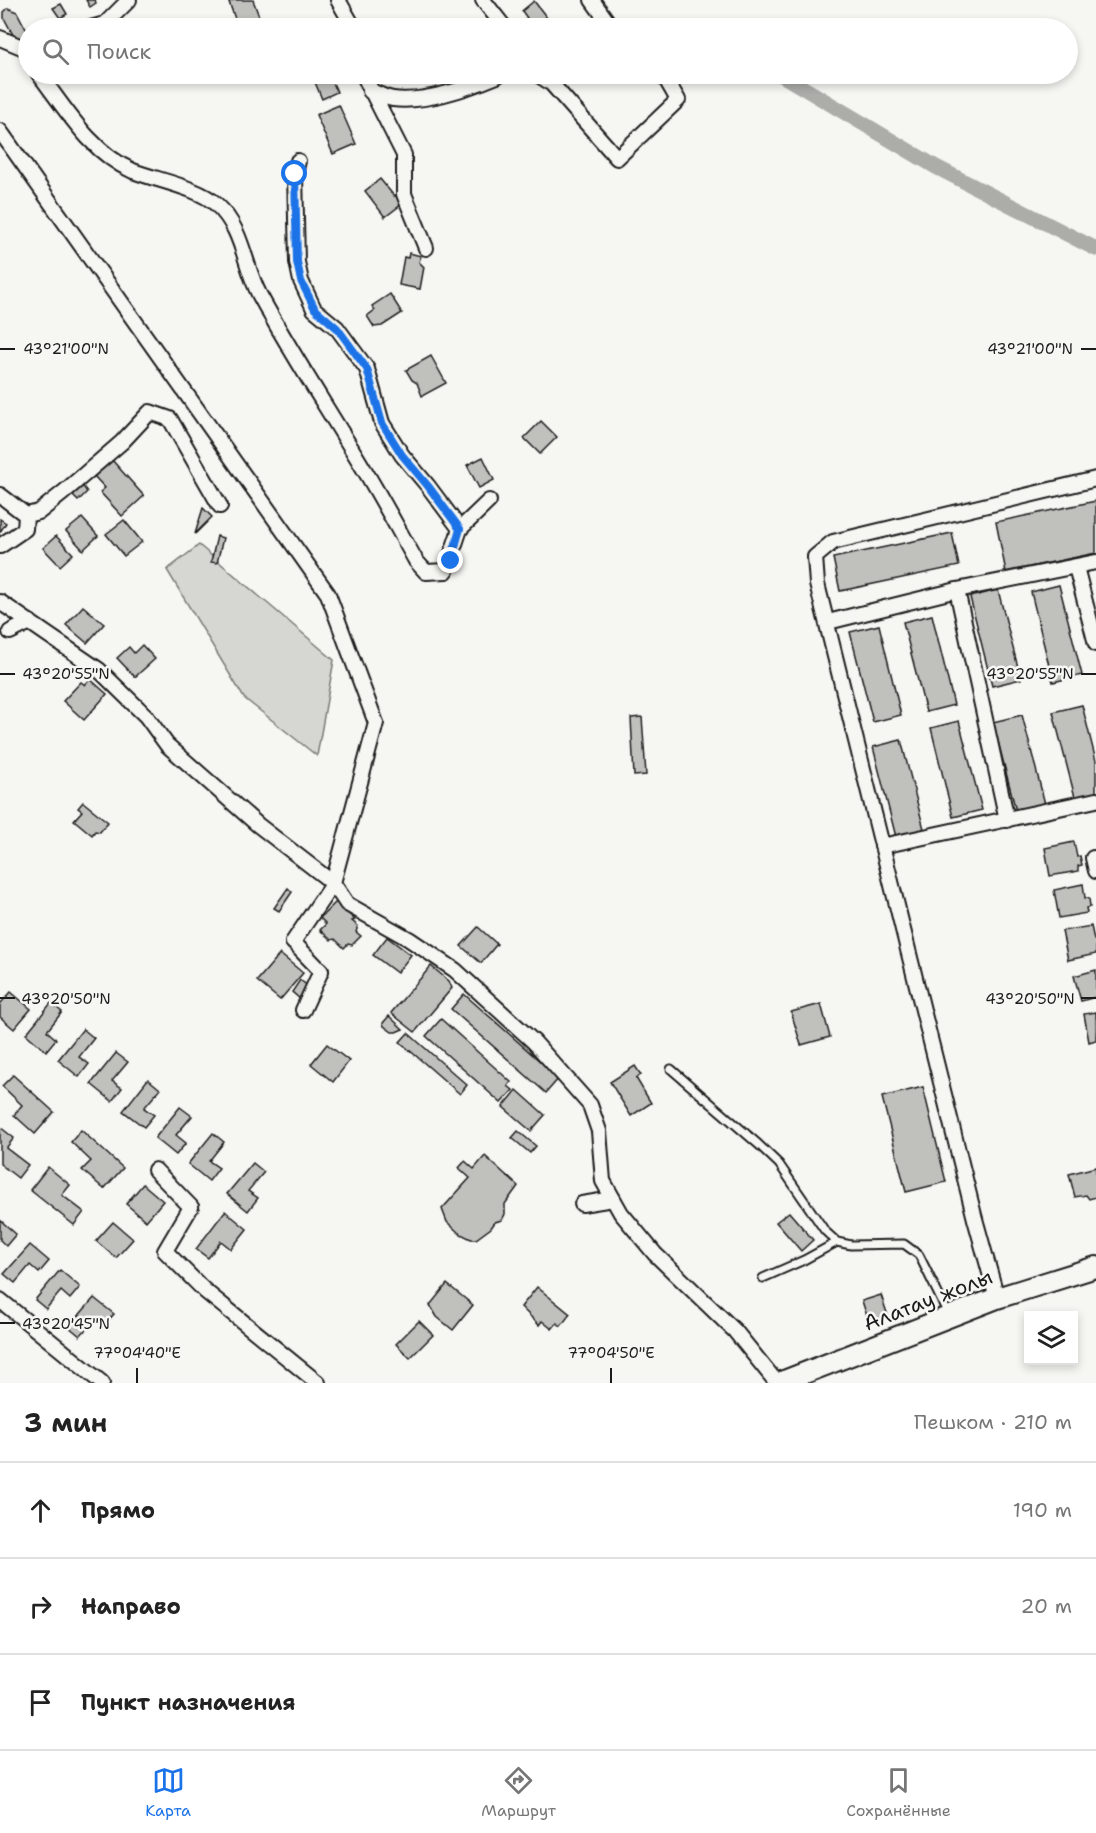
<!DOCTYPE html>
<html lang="ru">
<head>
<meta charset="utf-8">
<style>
  body { margin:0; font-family:"Shantell Sans",sans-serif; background:#f2f2f2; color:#222 }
  .controls { position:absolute; right:18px; bottom:18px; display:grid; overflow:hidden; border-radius:0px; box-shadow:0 3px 9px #0003 }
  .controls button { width:54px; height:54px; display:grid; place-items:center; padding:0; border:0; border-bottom:2px solid #e0e0e0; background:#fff; color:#222; font:30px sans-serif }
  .stop { position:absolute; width:18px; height:18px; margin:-14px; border:4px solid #1a73e8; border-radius:50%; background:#fff }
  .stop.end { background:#1a73e8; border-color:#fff; box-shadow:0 2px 6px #0008 }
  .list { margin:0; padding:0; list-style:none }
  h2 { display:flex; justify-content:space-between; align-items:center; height:78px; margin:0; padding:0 24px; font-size:26px }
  h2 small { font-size:20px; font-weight:400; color:#767676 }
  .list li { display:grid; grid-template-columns:39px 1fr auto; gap:18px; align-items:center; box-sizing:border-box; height:96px; padding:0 24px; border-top:2px solid #e0e0e0 }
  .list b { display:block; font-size:22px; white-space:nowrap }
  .list em { font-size:20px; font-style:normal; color:#767676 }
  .icon { flex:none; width:33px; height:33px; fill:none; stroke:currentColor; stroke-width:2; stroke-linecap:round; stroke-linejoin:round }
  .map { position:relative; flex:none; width:1096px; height:1383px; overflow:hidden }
  .search { position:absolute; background:#fff; box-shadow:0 3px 9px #0003; left:18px; right:18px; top:18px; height:66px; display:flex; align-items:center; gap:15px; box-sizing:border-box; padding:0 21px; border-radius:33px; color:#767676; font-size:22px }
  .sheet { height:366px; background:#fff }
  nav { display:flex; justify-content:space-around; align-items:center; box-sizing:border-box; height:84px; border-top:2px solid #e0e0e0; background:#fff; font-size:16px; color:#767676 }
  nav a { display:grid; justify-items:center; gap:3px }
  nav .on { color:#1a73e8 }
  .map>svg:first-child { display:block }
  .green { fill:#d6d6d2; stroke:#797977; stroke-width:1.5 }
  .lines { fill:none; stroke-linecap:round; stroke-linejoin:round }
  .canal { stroke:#acaca9; stroke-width:15 }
  .building { fill:#c0c0bd; stroke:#1c1c1c; stroke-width:1.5 }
  .lane-casing { stroke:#1c1c1c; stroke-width:11 }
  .street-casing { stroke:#1c1c1c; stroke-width:18 }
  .secondary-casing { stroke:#1c1c1c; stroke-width:24 }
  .lane { stroke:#f6f6f2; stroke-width:7 }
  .street { stroke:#f6f6f2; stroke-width:14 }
  .secondary { stroke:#f6f6f2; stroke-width:20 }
  .route { stroke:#1a73e8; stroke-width:8 }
  .ticks { fill:none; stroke:#1c1c1c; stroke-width:2 }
  .labels { text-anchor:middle; stroke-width:5; stroke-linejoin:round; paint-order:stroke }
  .street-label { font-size:21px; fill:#1c1c1c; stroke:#f6f6f2 }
  .ticks-label { font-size:15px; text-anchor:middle; fill:#1c1c1c; stroke:#f6f6f2; stroke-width:5; stroke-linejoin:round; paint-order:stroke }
</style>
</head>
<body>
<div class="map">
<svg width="1096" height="1383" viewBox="0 0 1096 1383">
  <rect width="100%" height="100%" fill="#f6f6f2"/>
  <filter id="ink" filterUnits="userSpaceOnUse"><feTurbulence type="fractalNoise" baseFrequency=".0167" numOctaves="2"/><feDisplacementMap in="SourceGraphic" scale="12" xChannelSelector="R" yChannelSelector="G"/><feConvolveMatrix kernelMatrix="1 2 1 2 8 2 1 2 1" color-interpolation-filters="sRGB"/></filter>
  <g filter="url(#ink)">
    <!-- green -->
    <path class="green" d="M199,545L334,660L317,756L244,698L167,570Z"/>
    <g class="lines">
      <!-- canal -->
      <path class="canal" d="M780,74L936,167L1096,249"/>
    </g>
    <!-- building -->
    <g class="building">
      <path d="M86,0H95L96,3L90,7Z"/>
      <path d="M233,0H253L260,19L238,27L229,2Z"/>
      <path d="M534,1L554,27L552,28H536L535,27L531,28L525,20L527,18L522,11Z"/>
      <path d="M61,4L67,14L60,18L53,8Z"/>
      <path d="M8,8L17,12L28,33V39L18,44L4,18V12Z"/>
      <path d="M417,19L425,28H406Z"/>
      <path d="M298,24L299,28H280Z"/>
      <path d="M316,74H329L337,92L322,99L312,75Z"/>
      <path d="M461,74H479L469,82Z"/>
      <path d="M339,105L356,144L333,154L316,115Z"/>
      <path d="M380,179L394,196H397L402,204L385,217L365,191Z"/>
      <path d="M409,253L421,256L419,262L424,267L420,289L399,285L404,257L408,258Z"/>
      <path d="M390,294L402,313L382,326L374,327L367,316L375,310L372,306Z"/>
      <path d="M431,356L446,383L422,396L417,383L412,380L406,370Z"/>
      <path d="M541,421L557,437L540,454L524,438Z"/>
      <path d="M483,457L494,480L479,488L467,465Z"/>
      <path d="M112,460L144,496L122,516L100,492L105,488L94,476Z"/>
      <path d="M82,485L87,492L78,501L72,495Z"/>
      <path d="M1096,501V553L1006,572L996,522Z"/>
      <path d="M203,508L212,517L195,534Z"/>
      <path d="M82,518L98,536L83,550L66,531Z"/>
      <path d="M0,519L6,523L0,532Z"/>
      <path d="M124,520L142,542L124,556L106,534Z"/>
      <path d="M952,533L959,566L840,591L833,558Z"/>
      <path d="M56,536L73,554L60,566L43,548Z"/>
      <path d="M217,536L223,538L217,563L211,562Z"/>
      <path d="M1059,585L1082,675L1053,682L1031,592Z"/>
      <path d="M998,590L1021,679L992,686L970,597Z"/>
      <path d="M83,606L104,624L87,643L66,625Z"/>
      <path d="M932,615L954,705L926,712L903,622Z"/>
      <path d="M879,625L901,715L873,722L850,632Z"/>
      <path d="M142,645L155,659L135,677L117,658L129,647L134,653Z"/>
      <path d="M90,679L107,694L84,720L63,701L81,682L85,685Z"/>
      <path d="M1082,705L1096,761V796L1076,801L1053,712Z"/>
      <path d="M1022,715L1045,804L1016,811L993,722Z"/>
      <path d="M642,717L646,775L634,776L631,718Z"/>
      <path d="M959,721L982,810L953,817L931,728Z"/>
      <path d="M901,740L924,829L896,837L873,747Z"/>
      <path d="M83,802L108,822L100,832L95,831L92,835L74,820L82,811L78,808Z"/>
      <path d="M1074,842L1077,857L1080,856L1082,865L1078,866V871L1050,876L1045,848Z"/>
      <path d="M1083,884L1085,898H1089L1090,907L1086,908L1087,913L1059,918L1054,890Z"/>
      <path d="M288,888L292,892L279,911L274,908Z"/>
      <path d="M336,902L355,920L352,921L358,926L356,932L361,936L352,945L348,944L344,948L335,939L331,940L320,930L326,924L320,918Z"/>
      <path d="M1091,926L1094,940H1096V954L1068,960L1062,931Z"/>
      <path d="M478,927L497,944L481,963L461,946Z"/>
      <path d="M387,937L411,955L397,973L373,955Z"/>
      <path d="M280,954L303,973L280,1000L257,981Z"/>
      <path d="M431,966L449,981L452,988L415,1032L391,1013Z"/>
      <path d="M1096,970V997L1081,1001L1074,976Z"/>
      <path d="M300,980L309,987L300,999L292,992Z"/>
      <path d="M11,992L31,1009L14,1029L0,1017V1004Z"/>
      <path d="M464,994L559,1078L546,1093L451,1009Z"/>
      <path d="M51,1003L62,1012L47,1031L56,1039L46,1051L26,1034Z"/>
      <path d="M821,1004L830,1037L801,1045L791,1012Z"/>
      <path d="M1096,1012V1040L1089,1042L1084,1014Z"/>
      <path d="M389,1016L403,1029L396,1032H392L384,1026L383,1023Z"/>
      <path d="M441,1019L511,1082L508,1086L513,1090L501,1103L426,1036Z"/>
      <path d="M83,1029L94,1038L79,1057L89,1064L79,1077L58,1060Z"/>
      <path d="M408,1033L467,1085L460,1094L400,1042Z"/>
      <path d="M327,1044L349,1061L333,1082L311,1064Z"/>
      <path d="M116,1053L128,1062L112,1081L122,1088L112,1101L91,1084Z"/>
      <path d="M635,1066L641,1075L636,1078L651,1103L631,1116L610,1082Z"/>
      <path d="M13,1075L54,1112L35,1134L14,1115L22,1105L2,1086Z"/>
      <path d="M148,1079L160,1089L144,1108L154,1115L144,1127L123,1111Z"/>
      <path d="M923,1087L946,1182L906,1192L882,1097Z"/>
      <path d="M517,1090L545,1115L531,1131L503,1107Z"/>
      <path d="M180,1107L192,1116L176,1135L186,1143L176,1155L155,1138Z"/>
      <path d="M0,1127L14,1138L6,1148L28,1165L18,1178L0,1164Z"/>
      <path d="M81,1130L123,1168L104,1189L82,1170L91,1161L71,1142Z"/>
      <path d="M518,1131L536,1146L530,1153L512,1138Z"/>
      <path d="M213,1133L224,1142L209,1161L219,1168L209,1181L188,1164Z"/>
      <path d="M485,1156L518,1186L505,1204V1214L502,1220L495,1222L491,1228L476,1239H471L459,1233L447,1222L442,1209L470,1178L459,1168L465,1161L474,1169Z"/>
      <path d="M253,1163L264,1172L248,1191L258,1198L248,1211L227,1194Z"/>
      <path d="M48,1167L70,1185L62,1195L84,1212L74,1225L30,1190Z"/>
      <path d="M1096,1167V1197L1089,1199L1086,1195L1075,1197L1069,1174Z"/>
      <path d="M143,1184L163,1201L146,1221L126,1204Z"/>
      <path d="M225,1211L247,1229L231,1249L221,1241L208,1258L196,1249Z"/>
      <path d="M789,1212L813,1240L801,1251L776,1222Z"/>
      <path d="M0,1220L16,1234L6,1246L0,1240Z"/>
      <path d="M113,1222L133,1239L116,1258L96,1241Z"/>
      <path d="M30,1245L49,1261L39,1273L30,1265L15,1283L4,1274Z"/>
      <path d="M60,1270L80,1287L70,1299L61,1291L46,1309L35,1300Z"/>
      <path d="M447,1284L473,1305L453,1330L437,1317L430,1305Z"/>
      <path d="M537,1287L570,1314L561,1326L557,1323L552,1329L542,1321L539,1325L521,1307Z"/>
      <path d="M881,1295L888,1316L869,1322L862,1301Z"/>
      <path d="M94,1298L114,1314L103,1326L95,1319L80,1336L69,1327Z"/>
      <path d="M419,1321L433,1335L410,1358L396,1344Z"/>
    </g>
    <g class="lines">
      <defs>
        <g id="lane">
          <path d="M671,1069L758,1144L779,1164L825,1231L837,1242L851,1245L904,1244L919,1255L948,1314"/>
          <path d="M763,1278L804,1260L837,1242"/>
        </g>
        <g id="street">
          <path d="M338,0L354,28"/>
          <path d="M483,0L505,28"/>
          <path d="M592,0L612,28"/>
          <path d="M91,28L105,24L129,0"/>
          <path d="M0,38L24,48L28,47"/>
          <path d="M39,74C65,108 91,153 133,171C156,180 200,188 217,205C243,229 244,265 259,294C291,353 328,409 362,466C381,497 398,529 416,561L426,572L446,571L460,529L428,486L402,455L382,423L367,369L337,328L314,309L301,281L297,262L295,174L298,161"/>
          <path d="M363,74L404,155V194L426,248"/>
          <path d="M537,74L551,83L617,158L678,100L663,74"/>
          <path d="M370,91C377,93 385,98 393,99C425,103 468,88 497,76L499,74"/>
          <path d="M0,131L328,594L376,723L333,883L347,904L409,939L455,970L534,1042L590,1105L599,1131L603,1181L621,1213L655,1254L735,1331L777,1383"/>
          <path d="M0,495L26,515L25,529L0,546"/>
          <path d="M26,515L39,512L64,492L122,442L150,412L170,419L220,506"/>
          <path d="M460,529L489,501"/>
          <path d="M1076,567L1096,644"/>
          <path d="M957,590L1007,820"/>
          <path d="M0,602L99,670L146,716L167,745L258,825L333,883L293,942L321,971L303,1010"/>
          <path d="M828,622L957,590L1096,562"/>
          <path d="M10,632L30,622"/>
          <path d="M882,846L1096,800"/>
          <path d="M1093,858L1096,871"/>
          <path d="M155,1170L191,1207L165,1251L205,1291L318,1383"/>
          <path d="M582,1204L613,1199"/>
          <path d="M997,1298L975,1219L817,584L815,557L833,542L1096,479"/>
          <path d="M0,1300L102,1383"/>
        </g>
        <path id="secondary" d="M779,1383L997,1298L1096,1267"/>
      </defs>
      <!-- lane casing -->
      <use href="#lane" class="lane-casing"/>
      <!-- street casing -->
      <use href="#street" class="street-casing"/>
      <!-- secondary casing -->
      <use href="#secondary" class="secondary-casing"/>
      <!-- lane -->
      <use href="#lane" class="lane"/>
      <!-- street -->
      <use href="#street" class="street"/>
      <!-- secondary -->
      <use href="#secondary" class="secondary"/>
    </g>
  </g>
  <g class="lines" filter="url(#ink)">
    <!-- route -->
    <path class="route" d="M295,174L297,262L301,281L315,309L337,328L367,369L382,423L402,455L428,486L460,529L451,561"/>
  </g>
  <!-- ticks -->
  <path class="ticks" d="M0,349H15M1081,349H1096M0,674H15M1081,674H1096M0,998H15M1081,998H1096M0,1323H15M137,1368V1383M611,1368V1383"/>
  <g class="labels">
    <!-- street labels -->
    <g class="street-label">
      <text transform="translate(928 1300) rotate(-21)" y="7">Алатау жолы</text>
    </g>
  </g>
  <g class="ticks-label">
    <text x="66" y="354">43°21'00"N</text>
    <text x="1030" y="354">43°21'00"N</text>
    <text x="66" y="679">43°20'55"N</text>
    <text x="1030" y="679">43°20'55"N</text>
    <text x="66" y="1004">43°20'50"N</text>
    <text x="1030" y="1004">43°20'50"N</text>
    <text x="66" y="1329">43°20'45"N</text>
    <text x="137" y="1358">77°04'40"E</text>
    <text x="611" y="1358">77°04'50"E</text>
  </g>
</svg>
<div class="controls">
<button><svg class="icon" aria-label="layers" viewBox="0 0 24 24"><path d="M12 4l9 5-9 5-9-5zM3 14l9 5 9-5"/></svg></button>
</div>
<div class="stop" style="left:295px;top:174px"></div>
<div class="stop end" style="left:451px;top:561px"></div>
<div class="search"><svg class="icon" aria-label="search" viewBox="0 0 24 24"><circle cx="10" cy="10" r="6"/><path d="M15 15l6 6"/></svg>Поиск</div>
</div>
<section class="sheet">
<h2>3 мин<small>Пешком · 210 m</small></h2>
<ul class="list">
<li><svg class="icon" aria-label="ahead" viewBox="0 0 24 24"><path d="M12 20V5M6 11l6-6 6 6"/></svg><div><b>Прямо</b></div><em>190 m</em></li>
<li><svg class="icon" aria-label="right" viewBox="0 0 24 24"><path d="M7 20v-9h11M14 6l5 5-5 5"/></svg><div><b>Направо</b></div><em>20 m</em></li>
<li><svg class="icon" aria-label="arrive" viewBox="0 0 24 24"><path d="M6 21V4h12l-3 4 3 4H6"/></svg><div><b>Пункт назначения</b></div></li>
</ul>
</section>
<nav>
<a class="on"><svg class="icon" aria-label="map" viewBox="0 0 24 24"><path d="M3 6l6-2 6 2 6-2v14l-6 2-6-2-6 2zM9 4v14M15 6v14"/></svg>Карта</a>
<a><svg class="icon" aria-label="directions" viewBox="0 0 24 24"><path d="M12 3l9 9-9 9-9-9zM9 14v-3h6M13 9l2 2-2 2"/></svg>Маршрут</a>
<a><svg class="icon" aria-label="saved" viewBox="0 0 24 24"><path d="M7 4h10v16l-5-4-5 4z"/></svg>Сохранённые</a>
</nav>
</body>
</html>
